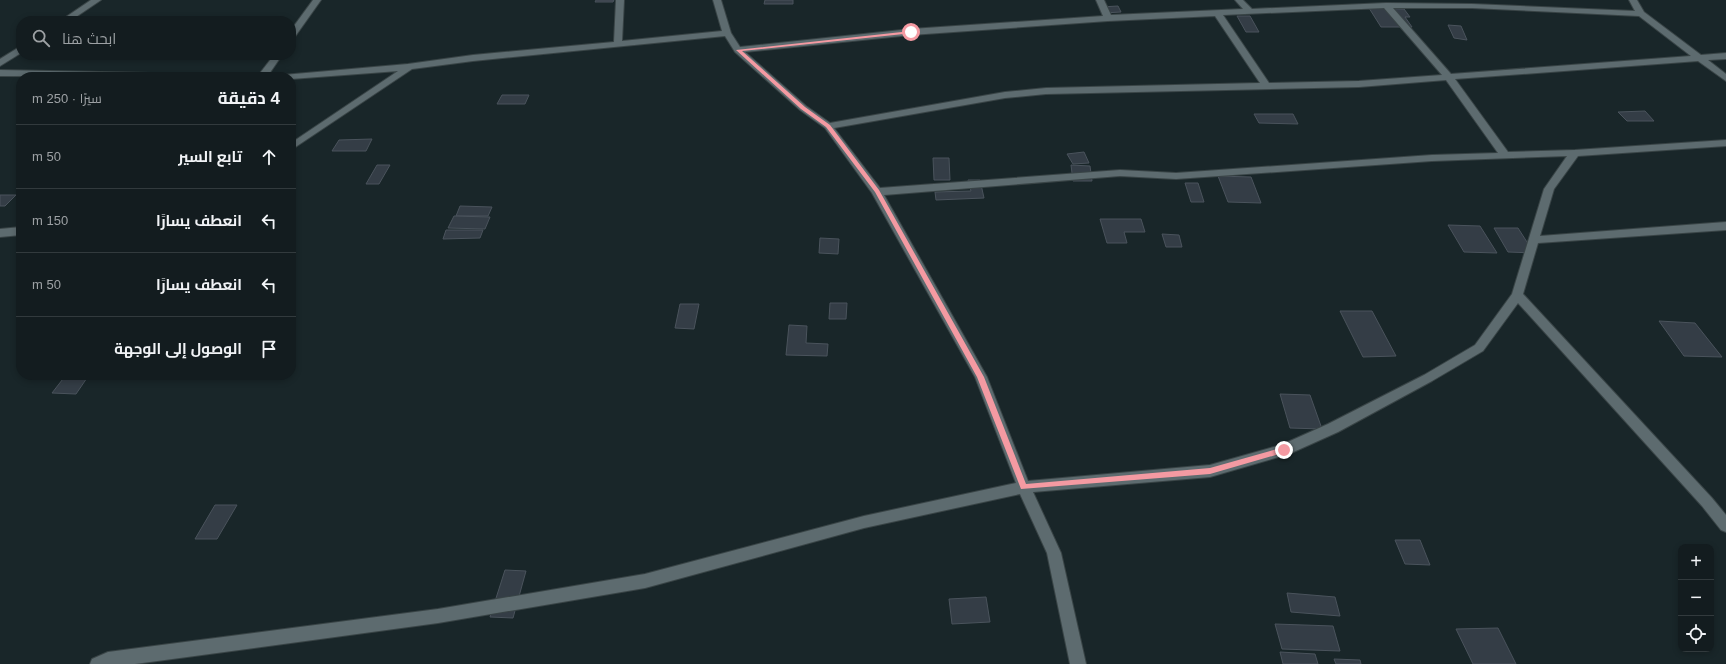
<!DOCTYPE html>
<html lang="ar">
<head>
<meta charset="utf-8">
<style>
  body { margin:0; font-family:Arial,Cairo,sans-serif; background:#1c2528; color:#f1f3f6; direction:rtl }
  .controls { position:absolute; right:12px; bottom:12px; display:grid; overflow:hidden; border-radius:8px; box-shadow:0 2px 6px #0003 }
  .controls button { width:36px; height:36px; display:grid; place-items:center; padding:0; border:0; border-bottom:1px solid #323a3d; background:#131c1f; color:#f1f3f6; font:20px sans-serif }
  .stop { position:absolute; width:12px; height:12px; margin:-9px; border:3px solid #f49aa2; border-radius:50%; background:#fff }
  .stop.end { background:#f49aa2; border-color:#fff; box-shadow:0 1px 4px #0008 }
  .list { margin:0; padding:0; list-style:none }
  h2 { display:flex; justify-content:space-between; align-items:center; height:52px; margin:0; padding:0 16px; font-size:17px }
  h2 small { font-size:13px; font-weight:400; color:#9da1a4 }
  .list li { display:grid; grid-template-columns:26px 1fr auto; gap:12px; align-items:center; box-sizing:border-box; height:64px; padding:0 16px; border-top:1px solid #323a3d }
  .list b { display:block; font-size:15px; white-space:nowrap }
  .list em { font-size:13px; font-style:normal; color:#9da1a4 }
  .icon { flex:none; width:22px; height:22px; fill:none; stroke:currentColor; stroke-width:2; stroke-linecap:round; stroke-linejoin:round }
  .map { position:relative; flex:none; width:1726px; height:664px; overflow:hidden; direction:ltr }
  .search { position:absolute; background:#131c1f; box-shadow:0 2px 6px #0003; left:16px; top:16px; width:280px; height:44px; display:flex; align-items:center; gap:10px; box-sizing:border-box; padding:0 14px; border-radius:16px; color:#9da1a4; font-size:15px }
  .panel { position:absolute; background:#131c1f; box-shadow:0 2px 6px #0003; left:16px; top:72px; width:280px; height:308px; border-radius:16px; direction:rtl }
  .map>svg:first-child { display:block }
  .building { fill:#343d46; stroke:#4a535c }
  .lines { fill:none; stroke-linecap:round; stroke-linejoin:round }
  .street-casing { stroke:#394446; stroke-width:2 }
  .street { fill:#5d6b6f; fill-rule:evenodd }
  .route { fill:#f49aa2 }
</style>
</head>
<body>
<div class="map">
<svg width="1726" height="664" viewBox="0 0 1726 664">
  <rect width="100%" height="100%" fill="#192629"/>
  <!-- building -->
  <g class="building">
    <path d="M596,0H614L613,2H595Z"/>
    <path d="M765,0H793V4H764Z"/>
    <path d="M1118,6L1121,12L1103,13L1100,7Z"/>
    <path d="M1369,8L1404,9L1410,17H1405L1412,27H1381Z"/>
    <path d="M1237,16H1250L1259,32H1246Z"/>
    <path d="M1448,25L1461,26L1467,40L1454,38Z"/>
    <path d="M502,95H529L525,104H497Z"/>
    <path d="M1645,111L1654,121H1627L1618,112Z"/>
    <path d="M1254,114H1293L1298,124L1259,123Z"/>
    <path d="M372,139L366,151H332L339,140Z"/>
    <path d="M1084,152L1089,163L1073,164L1067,154Z"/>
    <path d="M933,158H949L950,180H934Z"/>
    <path d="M377,165H390L379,184H366Z"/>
    <path d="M1071,165L1090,166L1092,181H1073Z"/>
    <path d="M1218,176L1251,177L1261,203L1228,202Z"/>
    <path d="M968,180H980L984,198L936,200L935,192L971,191Z"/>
    <path d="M1185,183H1198L1204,202H1191Z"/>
    <path d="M0,195H16L5,206H0Z"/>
    <path d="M460,206L492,207L488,216H456Z"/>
    <path d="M454,216L490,217L485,229L448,228Z"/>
    <path d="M1100,219H1141L1145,232H1124L1127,243H1107Z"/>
    <path d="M1448,225L1480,226L1497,253L1464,252Z"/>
    <path d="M1494,228H1518L1534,253L1508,252Z"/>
    <path d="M446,230H483L480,238L443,239Z"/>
    <path d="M1162,234L1179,235L1182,247H1166Z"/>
    <path d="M820,238L839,239L838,254L819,253Z"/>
    <path d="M830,303H847L846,319H829Z"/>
    <path d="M680,304H699L694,329L675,328Z"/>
    <path d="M1340,311H1372L1396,356L1363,357Z"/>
    <path d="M1659,321L1695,323L1722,357L1684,356Z"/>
    <path d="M789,325L807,326L806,343L828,344L827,356L786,355Z"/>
    <path d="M66,375H89L76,394L52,393Z"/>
    <path d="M151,375H193L191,378L150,376Z"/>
    <path d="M1280,394L1310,395L1322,429L1290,428Z"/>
    <path d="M215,505H237L217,539H195Z"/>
    <path d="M1395,540H1420L1430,565L1405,564Z"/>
    <path d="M505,570L526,571L513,618L490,617Z"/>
    <path d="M1287,593L1335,597L1340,616L1291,612Z"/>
    <path d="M986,597L990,622L952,624L949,599Z"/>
    <path d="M1275,624L1333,626L1340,651L1282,649Z"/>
    <path d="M1498,628L1516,664H1473L1456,629Z"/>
    <path d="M1280,652L1315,654L1318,664H1283Z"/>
    <path d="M1334,659L1360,660L1361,664H1336Z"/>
  </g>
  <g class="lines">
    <defs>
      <g id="street">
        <path d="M91,0H101L70,21H60Z"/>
        <path d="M313,0H321L294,38L291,39V30Z"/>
        <path d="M616,0H624L622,41L722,31L713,0H721L731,33L740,47L911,29L1103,16L1096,0H1104L1111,15L1243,9L1235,0H1243L1252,9L1386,3L1472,4L1635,11L1629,0H1637L1644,12L1701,55L1726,53V59L1708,60L1726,74V81L1698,61L1455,79L1508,152L1575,150L1726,140V146L1578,156L1554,189L1540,236L1726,222V230L1538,243L1523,294L1712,498L1726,515V532L1721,530L1702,506L1518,303L1483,351L1432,381L1338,432L1289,454L1210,477L1033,492L1061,553L1086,664H1070L1047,553L1020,494L864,528L645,588L438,623L135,664H90L92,659L108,652L438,609L645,574L864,516L1016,483L975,377L872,193L825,128L800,110L735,52L725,36L473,61L412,69L291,150V143L398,71L291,79V77H281L283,75L408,64L473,55L614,42ZM1384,8L1442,75L1359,81L1269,83L1223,15ZM1393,8H1472L1639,16L1691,56L1451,74ZM1215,16L1260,83L1046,88L1005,92L830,123L806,106L745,52L911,35L1108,21ZM1446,80L1498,153L1432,155L1176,173L1120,170L880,188L834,128L1005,98L1046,94L1359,87ZM1567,156L1544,189L1512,294L1475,345L1424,375L1328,424L1281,445L1210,465L1028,481L987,377L884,195L1120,176L1176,179L1432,161Z"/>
        <path d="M21,46V53L0,66V59Z"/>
        <path d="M274,55H282L267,77H257Z"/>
        <path d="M0,70L202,74L207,77L0,76Z"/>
        <path d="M21,227V235L0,237V229Z"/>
      </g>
    </defs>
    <!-- street casing -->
    <use href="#street" class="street-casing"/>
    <!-- street -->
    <use href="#street" class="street"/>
  </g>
  <!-- route -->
  <path class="route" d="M911,31L913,33L742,51L805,107L830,125L879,190L984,377L1026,484L1210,468L1284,447L1286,448V452L1210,474L1021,489L977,377L875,192L826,127L801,109L736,50Z"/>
</svg>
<div class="controls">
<button>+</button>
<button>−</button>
<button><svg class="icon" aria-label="locate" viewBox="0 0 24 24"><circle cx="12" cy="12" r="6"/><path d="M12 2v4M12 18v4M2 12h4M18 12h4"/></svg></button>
</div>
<div class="stop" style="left:911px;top:32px"></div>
<div class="stop end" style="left:1284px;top:450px"></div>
<div class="search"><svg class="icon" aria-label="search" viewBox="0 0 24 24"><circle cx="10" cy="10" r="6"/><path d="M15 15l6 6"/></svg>ابحث هنا</div>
<section class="panel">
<h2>4 دقيقة<small>سيرًا · 250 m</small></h2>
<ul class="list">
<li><svg class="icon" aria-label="ahead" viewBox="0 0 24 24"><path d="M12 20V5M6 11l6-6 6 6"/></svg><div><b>تابع السير</b></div><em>50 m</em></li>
<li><svg class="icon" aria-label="left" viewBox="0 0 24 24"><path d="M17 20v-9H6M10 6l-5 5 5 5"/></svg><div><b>انعطف يسارًا</b></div><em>150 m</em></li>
<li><svg class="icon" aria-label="left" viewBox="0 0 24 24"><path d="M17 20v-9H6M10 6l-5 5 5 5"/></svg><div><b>انعطف يسارًا</b></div><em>50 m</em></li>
<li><svg class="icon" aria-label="arrive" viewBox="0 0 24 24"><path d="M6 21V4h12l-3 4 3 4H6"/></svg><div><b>الوصول إلى الوجهة</b></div></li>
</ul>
</section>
</div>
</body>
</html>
